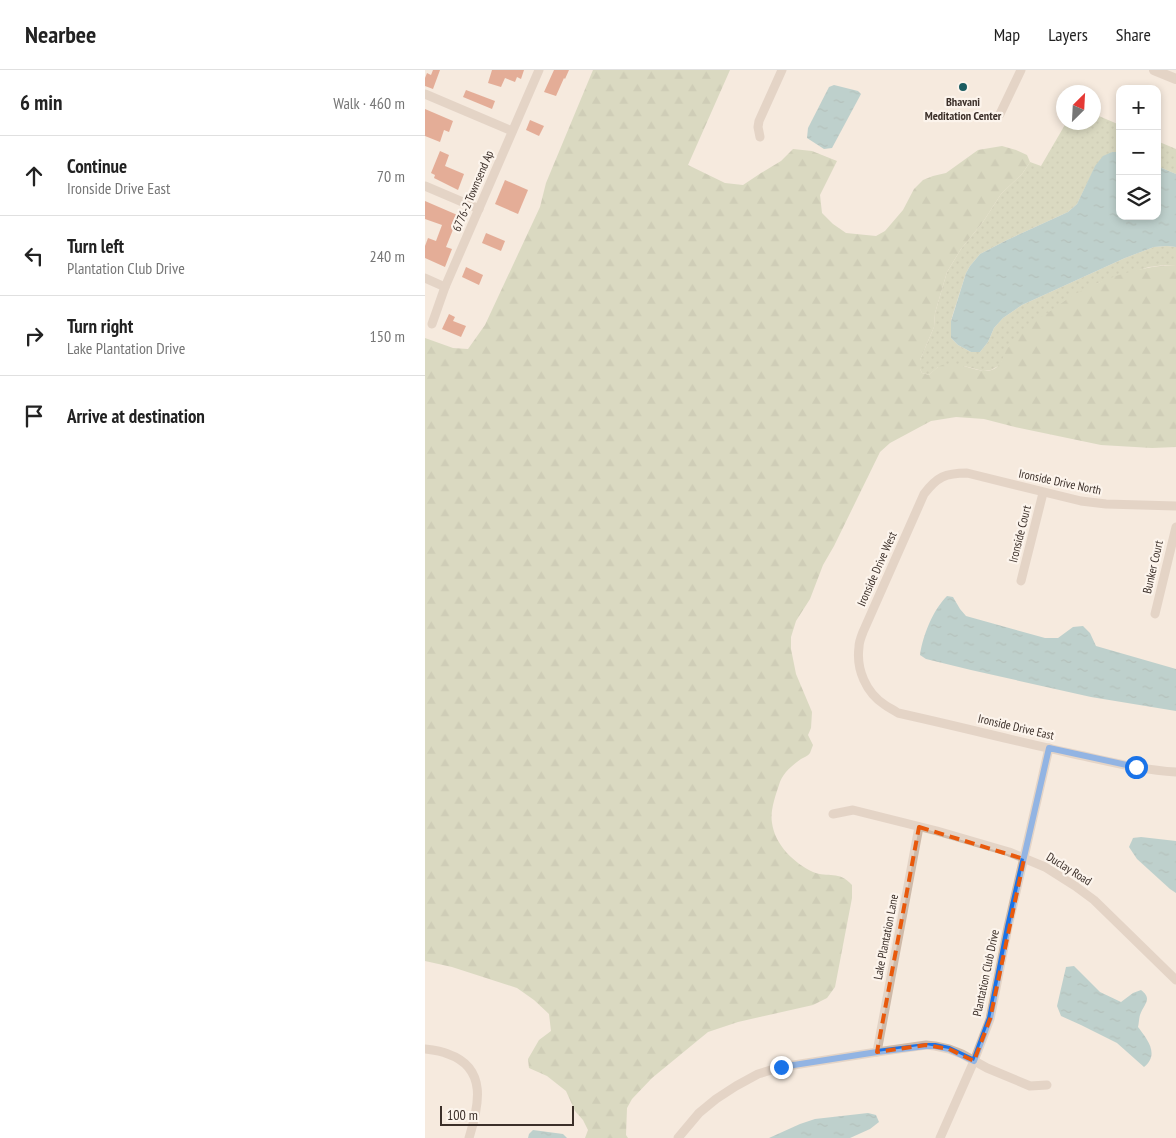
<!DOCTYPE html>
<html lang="en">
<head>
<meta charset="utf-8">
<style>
  body { margin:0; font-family:"PT Sans Narrow",sans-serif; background:#f2f2f2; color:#222 }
  .controls { position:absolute; right:15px; top:15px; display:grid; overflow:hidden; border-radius:10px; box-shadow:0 2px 8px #0003 }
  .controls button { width:45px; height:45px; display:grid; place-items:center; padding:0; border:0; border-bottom:1px solid #e0e0e0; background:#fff; color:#222; font:25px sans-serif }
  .compass { position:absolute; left:631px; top:15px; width:45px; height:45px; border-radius:50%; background:#fff; box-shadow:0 2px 8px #0003; rotate:24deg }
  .scale { position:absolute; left:15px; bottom:12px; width:134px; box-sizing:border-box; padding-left:5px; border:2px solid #3b2f29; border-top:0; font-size:14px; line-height:18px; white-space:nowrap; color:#3b2f29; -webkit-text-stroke:4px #fcf4ec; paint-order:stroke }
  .stop { position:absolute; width:15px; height:15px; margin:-11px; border:4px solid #1a73e8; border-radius:50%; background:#fff }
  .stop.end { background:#1a73e8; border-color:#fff; box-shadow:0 1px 5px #0008 }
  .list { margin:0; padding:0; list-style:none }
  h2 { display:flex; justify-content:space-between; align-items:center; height:65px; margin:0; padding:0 20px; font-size:21px }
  h2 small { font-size:16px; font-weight:400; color:#767676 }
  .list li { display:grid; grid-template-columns:32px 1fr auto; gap:15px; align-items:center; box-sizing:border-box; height:80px; padding:0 20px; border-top:1px solid #e0e0e0 }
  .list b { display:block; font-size:19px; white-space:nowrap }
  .list p { margin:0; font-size:16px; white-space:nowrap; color:#767676 }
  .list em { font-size:16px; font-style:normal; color:#767676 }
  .icon { flex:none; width:28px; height:28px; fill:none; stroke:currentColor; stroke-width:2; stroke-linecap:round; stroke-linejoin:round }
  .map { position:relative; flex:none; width:751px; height:1068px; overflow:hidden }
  header { display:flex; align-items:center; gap:30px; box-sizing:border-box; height:70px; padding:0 25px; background:#fff; border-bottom:1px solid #e0e0e0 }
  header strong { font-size:24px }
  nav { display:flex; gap:28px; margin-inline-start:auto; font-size:18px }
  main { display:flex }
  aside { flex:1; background:#fff }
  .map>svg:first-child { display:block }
  .grass { fill:url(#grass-dots) }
  .forest { fill:url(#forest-firs) }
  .water { fill:url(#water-ripples) }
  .building { fill:#cf6542 }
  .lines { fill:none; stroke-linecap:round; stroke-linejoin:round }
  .minor { stroke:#cebaa9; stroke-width:9 }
  .tertiary { stroke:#cebaa9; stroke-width:10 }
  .route { stroke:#1a73e8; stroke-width:6 }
  .marked { fill:none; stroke:#e8590c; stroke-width:4; stroke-dasharray:10 6; stroke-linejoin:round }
  .poi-dot { fill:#1b5c61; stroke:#fcf4ec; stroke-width:2 }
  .labels { text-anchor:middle; stroke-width:4.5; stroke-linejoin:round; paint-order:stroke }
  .poi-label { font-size:12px; font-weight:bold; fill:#3b2f29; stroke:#fcf4ec }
  .street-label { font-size:12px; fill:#3b2f29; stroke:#fcf4ec }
</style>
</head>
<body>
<header>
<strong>Nearbee</strong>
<nav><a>Map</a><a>Layers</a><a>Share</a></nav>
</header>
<main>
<aside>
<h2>6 min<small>Walk · 460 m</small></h2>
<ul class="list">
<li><svg class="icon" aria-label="ahead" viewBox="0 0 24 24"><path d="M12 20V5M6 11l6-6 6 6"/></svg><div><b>Continue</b><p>Ironside Drive East</p></div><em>70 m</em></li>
<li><svg class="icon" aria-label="left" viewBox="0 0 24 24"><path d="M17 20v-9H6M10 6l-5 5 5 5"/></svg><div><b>Turn left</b><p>Plantation Club Drive</p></div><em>240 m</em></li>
<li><svg class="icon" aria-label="right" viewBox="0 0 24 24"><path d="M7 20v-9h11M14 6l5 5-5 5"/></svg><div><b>Turn right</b><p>Lake Plantation Drive</p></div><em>150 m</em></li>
<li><svg class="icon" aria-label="arrive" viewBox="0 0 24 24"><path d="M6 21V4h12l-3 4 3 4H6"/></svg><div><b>Arrive at destination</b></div></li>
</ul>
</aside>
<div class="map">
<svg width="751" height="1068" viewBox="0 0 751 1068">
  <defs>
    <pattern id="grass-dots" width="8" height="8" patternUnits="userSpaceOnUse" patternTransform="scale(1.25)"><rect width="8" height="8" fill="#b8c69d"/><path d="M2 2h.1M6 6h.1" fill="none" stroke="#9faa87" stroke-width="1.8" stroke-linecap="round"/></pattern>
    <pattern id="forest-firs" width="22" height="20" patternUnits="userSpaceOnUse" patternTransform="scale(1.25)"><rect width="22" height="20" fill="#b8c69d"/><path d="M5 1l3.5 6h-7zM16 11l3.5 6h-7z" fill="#9faa87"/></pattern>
    <pattern id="water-ripples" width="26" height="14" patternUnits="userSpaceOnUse" patternTransform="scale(1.25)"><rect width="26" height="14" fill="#7bb2b5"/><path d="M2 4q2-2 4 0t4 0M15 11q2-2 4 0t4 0" fill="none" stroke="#669193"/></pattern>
  </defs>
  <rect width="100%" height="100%" fill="#f5eade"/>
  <!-- grass -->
  <g class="grass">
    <path d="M669,44L695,55V82H687L670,97L652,134L643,142L582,170L555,184L545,196L541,203L526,250V268L533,275L546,282H555L563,272L569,258L578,248L597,235L700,188L729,177L742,176L751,177V195H740L724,197L673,213L584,276L575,295L566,300L558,301L539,296L513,297L504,305L497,303L495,299V290L509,257L510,243L522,202L536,179L558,152L576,124L597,104L605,92L616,96L641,53L668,52Z"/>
    <path d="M732,71L751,79V104L732,96Z"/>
  </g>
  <!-- forest -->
  <path class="forest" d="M168,0H305L263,95L300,113L318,115L336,103L356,91L368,79L387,81L412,91L395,125L397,143L408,154L421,163L451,166L460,161L478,140L489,119L498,110L508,106L521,103L553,80L577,76L591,80L602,85L605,92L597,104L576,124L558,152L536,179L522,202L510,243L509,257L495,290V299L497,303L504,305C507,302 510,299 513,297C531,286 553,307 569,299C577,295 578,285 583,277C588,271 595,263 601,257C609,251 618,246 627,240C636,234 645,226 656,221C682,207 721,195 751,195V377L727,378L676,375L590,357L559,349L531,347L506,351L465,373L455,382L409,476L398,495L385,529L371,551L366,567V579L371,604L387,642L386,658L383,665L388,675C387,678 386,680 385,683C383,686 379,687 376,689C366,696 357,704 354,715C350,727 345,741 347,753C350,775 369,793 388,802C403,808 414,800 427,815V828L410,917L402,928L388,935L313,952L283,962L227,1008L207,1029L202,1038L201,1065L203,1068H160L163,1060L158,1050L150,1041L141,1021L122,1006L104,998L103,989L114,970L126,961L124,944L109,930L92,918L27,897L0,891V268L28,278L43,279L60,255L115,137L121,113Z"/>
  <!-- water -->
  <g class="water">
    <path d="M409,15L433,21L436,24L407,78L399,79L382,68L383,58L404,17Z"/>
    <path d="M687,82H695V146H732V96L751,104V177L742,176L729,177L700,188L597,235L578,248L569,258L563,272L555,282H546L533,275L526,268V251L541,203L545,196L555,184L582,170L643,142L652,134L670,96L678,86Z"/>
    <path d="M522,526L528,527L535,539L541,546L620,568H633L648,557L658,556L665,563L671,576L751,599V641L666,627L546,600L501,589L495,585C498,565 508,540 522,526Z"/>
    <path d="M716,767L751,771V823L745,819L712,789L704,777L708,768Z"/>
    <path d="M649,896L675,922L696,932L708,923L716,920C728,929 719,934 715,945C714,948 714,953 713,957C722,969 735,984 719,997L692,973L656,955L636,946L632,936L641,897Z"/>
    <path d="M443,1043L451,1045L454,1052L445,1059L425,1068H344L375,1054L390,1049Z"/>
    <path d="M108,1060L138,1064L142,1068H103L104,1064Z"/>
  </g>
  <!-- building -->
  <g class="building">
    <path d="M8,0H15L8,19L0,16V8L2,3L6,5Z"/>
    <path d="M67,0H99L96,9L92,7L90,12L80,8L76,17L63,13Z"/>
    <path d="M129,0H144L140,9L139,8L131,26L119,22Z"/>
    <path d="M41,20L70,31L67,39L38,27Z"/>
    <path d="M0,39L28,51L24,62L19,60L15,72L0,66Z"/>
    <path d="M105,50L119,56L114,66L101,60Z"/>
    <path d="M15,81L24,85L20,96L39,104L33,120L9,108L10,105L6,103Z"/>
    <path d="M80,110L103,120L93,144L70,134Z"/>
    <path d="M0,131L37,147L33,159L29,157L21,177L27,179L20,197L0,188V176L3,168L11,171L17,155L0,149Z"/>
    <path d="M61,163L80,171L76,181L57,173Z"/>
    <path d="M41,197L58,205L54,215L37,207Z"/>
    <path d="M24,244L30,247L28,251L41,256L36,267L17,259Z"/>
  </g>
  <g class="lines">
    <!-- minor -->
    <g class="minor">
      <path d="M0,24L87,61"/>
      <path d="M575,44L596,0"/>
      <path d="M335,67L333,57L334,51L357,0"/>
      <path d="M0,116L54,139"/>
      <path d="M0,208L20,217"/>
      <path d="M7,254L20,217L114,0"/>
      <path d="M751,436L681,434L656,431L542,403C520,403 512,407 499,424L438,562C436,567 434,572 434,577C431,599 441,623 460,635C464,638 469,640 473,643C532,656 590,671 649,684C683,691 716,700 751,702"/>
      <path d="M596,511L618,423"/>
      <path d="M730,544L751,457"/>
      <path d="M408,744L428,740L512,761L584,782L620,797L650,816L669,830L751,910"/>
      <path d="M0,979C8,980 16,981 23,984C63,998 54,1036 44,1068"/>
      <path d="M452,982L494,757"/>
      <path d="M253,1068L274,1043L291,1029L311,1016L333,1004L356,997L452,982L501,975L510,976L524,979L537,984L562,998L605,1016L622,1015"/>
      <path d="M515,1068L549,991L565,949L583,857L624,678"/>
    </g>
    <!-- tertiary -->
    <path class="tertiary" d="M729,0L751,9"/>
  </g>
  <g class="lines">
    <!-- route -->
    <path class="route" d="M356,997L452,982L501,976H510L524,979L549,991L565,948L583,857L624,678L711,697"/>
  </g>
  <!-- marked area -->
  <path d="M0 0H751V1068H0ZM494,757L599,789L565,949L549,991L524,979L501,975L452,982Z" fill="#f5eade" fill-opacity=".55" fill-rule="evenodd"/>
  <path class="marked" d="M494,757L599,789L565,949L549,991L524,979L501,975L452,982Z"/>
  <!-- markers -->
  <circle class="poi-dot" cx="538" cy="17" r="5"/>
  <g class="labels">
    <!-- poi labels -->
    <g class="poi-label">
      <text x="538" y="36">Bhavani<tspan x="538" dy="14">Meditation Center</tspan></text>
    </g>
    <!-- street labels -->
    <g class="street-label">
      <text transform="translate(48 121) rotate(-67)" y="4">6776-2 Townsend Ap</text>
      <text transform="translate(635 412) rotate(12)" y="4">Ironside Drive North</text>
      <text transform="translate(595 464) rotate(-76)" y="4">Ironside Court</text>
      <text transform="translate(728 497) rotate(-77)" y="4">Bunker Court</text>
      <text transform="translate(452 499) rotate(-66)" y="4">Ironside Drive West</text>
      <text transform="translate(591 657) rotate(13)" y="4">Ironside Drive East</text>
      <text transform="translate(644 799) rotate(32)" y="4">Duclay Road</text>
      <text transform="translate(461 867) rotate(-79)" y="4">Lake Plantation Lane</text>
      <text transform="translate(561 903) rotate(-78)" y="4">Plantation Club Drive</text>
    </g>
  </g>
</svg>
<div class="controls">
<button>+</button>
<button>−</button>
<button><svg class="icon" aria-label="layers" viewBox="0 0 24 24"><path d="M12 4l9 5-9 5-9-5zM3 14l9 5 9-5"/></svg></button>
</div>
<svg class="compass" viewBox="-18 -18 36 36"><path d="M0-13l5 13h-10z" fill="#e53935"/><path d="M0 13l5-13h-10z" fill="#767676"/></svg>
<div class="scale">100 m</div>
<div class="stop" style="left:711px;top:697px"></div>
<div class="stop end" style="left:356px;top:997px"></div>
</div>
</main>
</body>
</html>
